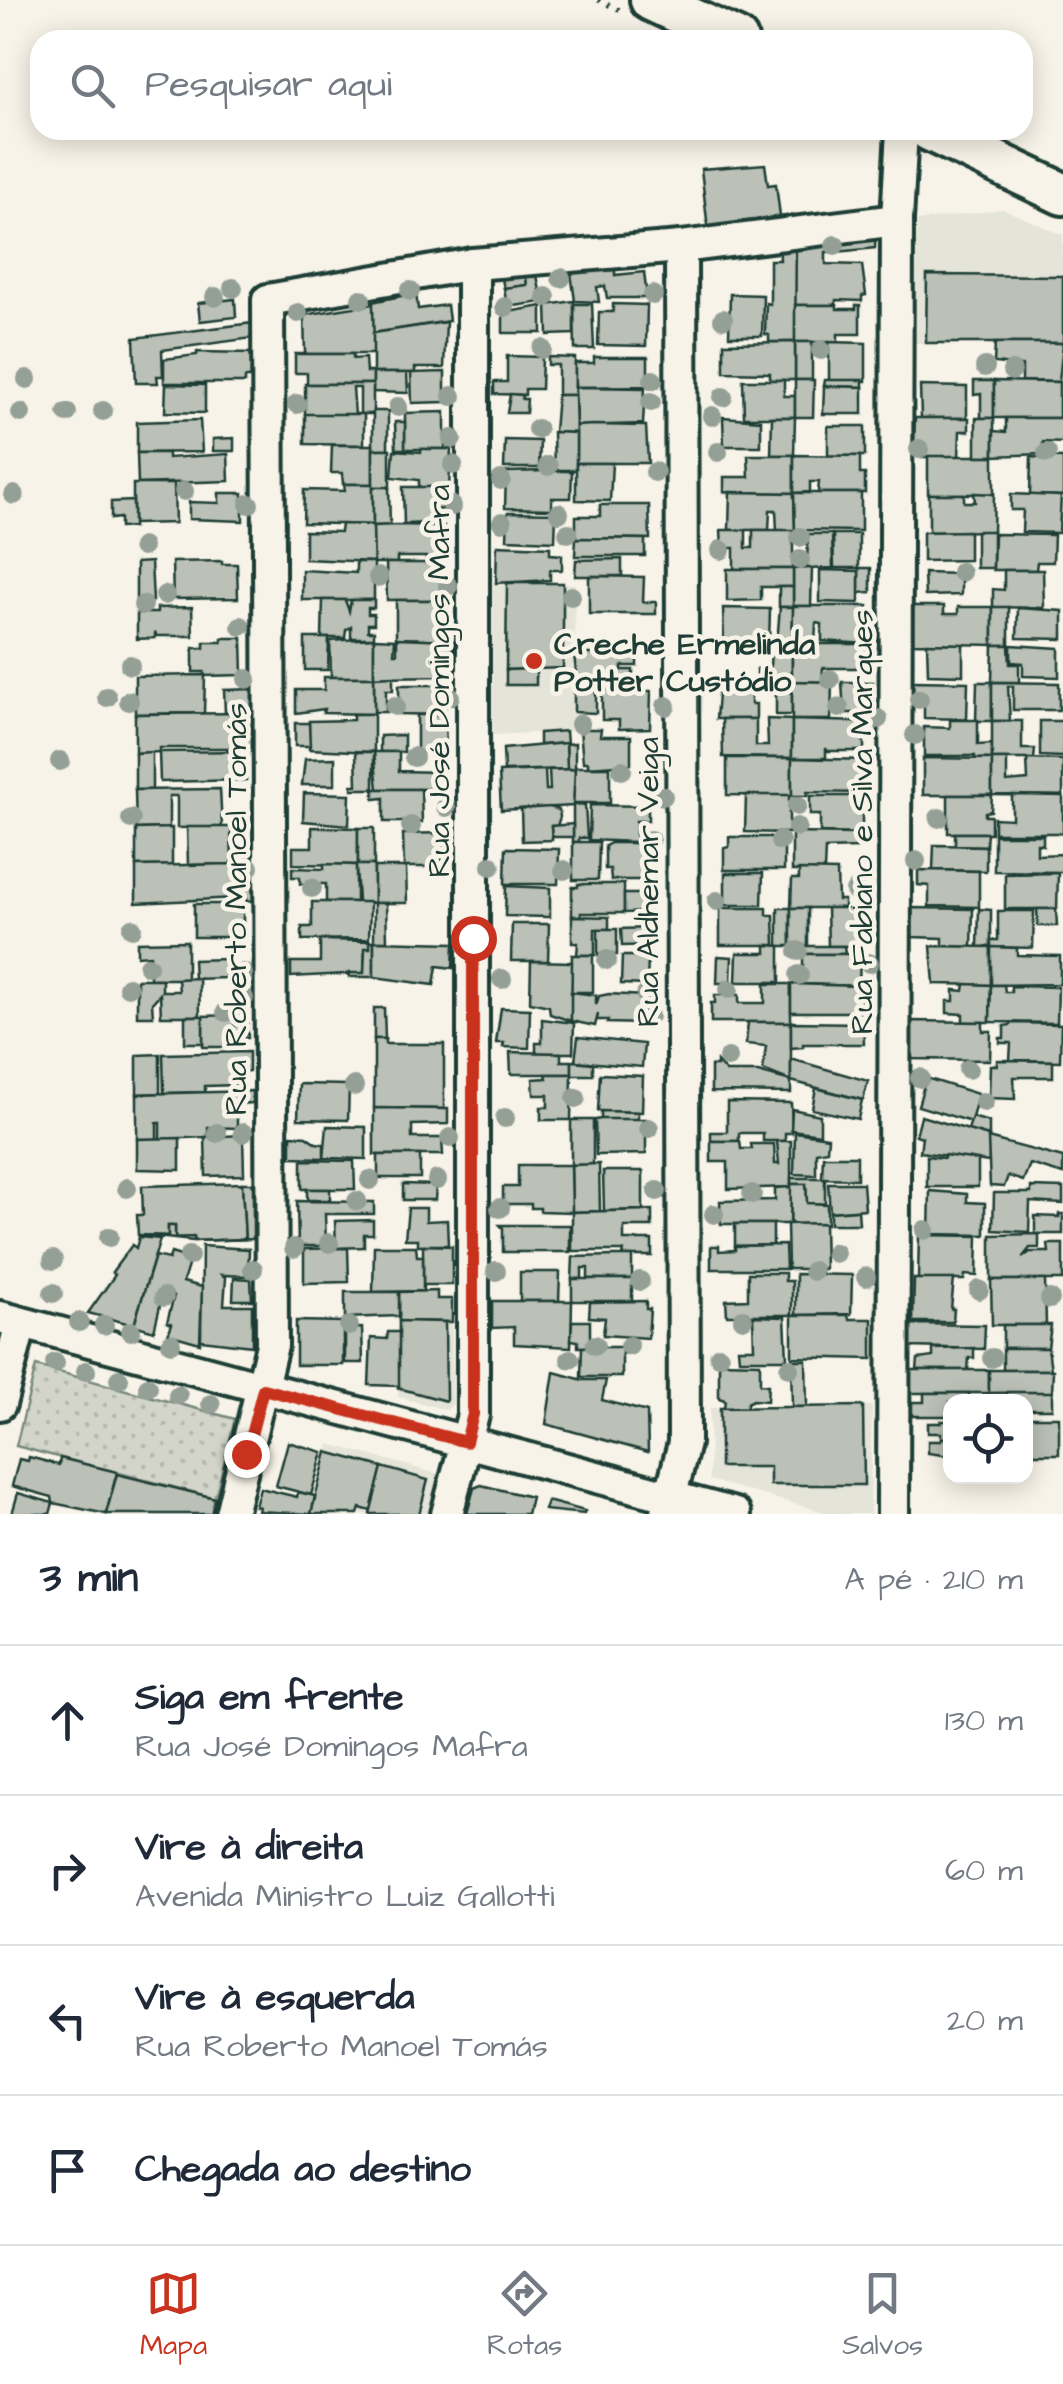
<!DOCTYPE html>
<html lang="pt">
<head>
<meta charset="utf-8">
<style>
  body { margin:0; font-family:"Architects Daughter",sans-serif; background:#f6f6f7; color:#1f2937 }
  .controls { position:absolute; right:30px; bottom:30px; display:grid; overflow:hidden; border-radius:20px; box-shadow:0 5px 25px #0003 }
  .controls button { width:90px; height:90px; display:grid; place-items:center; padding:0; border:0; border-bottom:2px solid #e0e1e3; background:#fff; color:#1f2937; font:50px sans-serif }
  .stop { position:absolute; width:30px; height:30px; margin:-22px; border:8px solid #c8321e; border-radius:50%; background:#fff }
  .stop.end { background:#c8321e; border-color:#fff; box-shadow:0 2px 10px #0008 }
  .list { margin:0; padding:0; list-style:none }
  h2 { display:flex; justify-content:space-between; align-items:center; height:130px; margin:0; padding:0 40px; font-size:42px }
  h2 small { font-size:32px; font-weight:400; color:#747a83 }
  .list li { display:grid; grid-template-columns:65px 1fr auto; gap:30px; align-items:center; box-sizing:border-box; height:150px; padding:0 40px; border-top:2px solid #e0e1e3 }
  .list b { display:block; font-size:38px; white-space:nowrap }
  .list p { margin:0; font-size:32px; white-space:nowrap; color:#747a83 }
  .list em { font-size:32px; font-style:normal; color:#747a83 }
  .icon { flex:none; width:55px; height:55px; fill:none; stroke:currentColor; stroke-width:2; stroke-linecap:round; stroke-linejoin:round }
  .map { position:relative; flex:none; width:1063px; height:1514px; overflow:hidden }
  .search { position:absolute; background:#fff; box-shadow:0 5px 25px #0003; left:30px; right:30px; top:30px; height:110px; display:flex; align-items:center; gap:25px; box-sizing:border-box; padding:0 35px; border-radius:30px; color:#747a83; font-size:38px }
  .sheet { height:730px; background:#fff }
  nav { display:flex; justify-content:space-around; align-items:center; box-sizing:border-box; height:140px; border-top:2px solid #e0e1e3; background:#fff; font-size:28px; color:#747a83 }
  nav a { display:grid; justify-items:center; gap:5px }
  nav .on { color:#c8321e }
  .map>svg:first-child { display:block }
  .built { fill:#e5e4d9 }
  .green { fill:url(#green-dots); stroke:#79897f; stroke-width:2.5 }
  .building { fill:#bbc1b6; stroke:#1f3d34; stroke-width:2.5 }
  .lines { fill:none; stroke-linecap:round; stroke-linejoin:round }
  .minor-casing { stroke:#1f3d34; stroke-width:38 }
  .major-casing { stroke:#1f3d34; stroke-width:48 }
  .path { stroke:#1f3d34; stroke-width:5; stroke-dasharray:2.5 8; stroke-linecap:butt }
  .minor { stroke:#f7f3e8; stroke-width:30 }
  .major { stroke:#f7f3e8; stroke-width:40 }
  .tree { fill:#949f96 }
  .route { stroke:#c8321e; stroke-width:12 }
  .poi-dot { fill:#c8321e; stroke:#f7f3e8; stroke-width:4 }
  .labels { text-anchor:middle; stroke-width:9; stroke-linejoin:round; paint-order:stroke }
  .poi-label { font-size:32px; font-weight:bold; fill:#1f3d34; stroke:#f7f3e8; text-anchor:start }
  .street-label { font-size:32px; fill:#1f3d34; stroke:#f7f3e8 }
</style>
</head>
<body>
<div class="map">
<svg width="1063" height="1514" viewBox="0 0 1063 1514">
  <defs>
    <pattern id="green-dots" width="8" height="8" patternUnits="userSpaceOnUse" patternTransform="scale(2.5)"><rect width="8" height="8" fill="#d3d5ca"/><path d="M2 2h.1M6 6h.1" fill="none" stroke="#b5b8ae" stroke-width="1.8" stroke-linecap="round"/></pattern>
  </defs>
  <rect width="100%" height="100%" fill="#f7f3e8"/>
  <filter id="ink" filterUnits="userSpaceOnUse"><feTurbulence type="fractalNoise" baseFrequency=".01" numOctaves="2"/><feDisplacementMap in="SourceGraphic" scale="20" xChannelSelector="R" yChannelSelector="G"/><feConvolveMatrix kernelMatrix="1 2 1 2 8 2 1 2 1" color-interpolation-filters="sRGB"/></filter>
  <g filter="url(#ink)">
    <!-- built -->
    <g class="built">
      <path d="M1003,209L1063,235V343H915L917,221Z"/>
      <path d="M493,582L575,584L574,731L493,735Z"/>
      <path d="M399,1321L452,1322L453,1404L447,1410L398,1397Z"/>
      <path d="M872,1406L870,1514H831L709,1480L710,1408Z"/>
      <path d="M329,1444L439,1474L428,1514H311Z"/>
    </g>
    <!-- green -->
    <path class="green" d="M36,1366L235,1419L215,1498L16,1446Z"/>
    <!-- building -->
    <g class="building">
      <path d="M765,164L768,185L776,184L780,216L708,229L701,169Z"/>
      <path d="M876,227L875,248L837,252L835,232Z"/>
      <path d="M830,233L831,252H826V264L862,265L866,295L862,296V301L836,300V305H795V238Z"/>
      <path d="M796,240L795,342H769V335L765,334L766,303L770,304V260H780L779,241Z"/>
      <path d="M570,266L615,267V275L644,272L647,298H607L605,286L597,287L599,302L575,301Z"/>
      <path d="M535,269L537,275L526,277L527,285L504,288L500,270Z"/>
      <path d="M537,275L542,302L507,307L504,288L527,285L526,277Z"/>
      <path d="M927,275L1063,276V343H926Z"/>
      <path d="M416,293L418,309L447,305L449,321L373,333L372,302Z"/>
      <path d="M730,294L763,295L762,336H729Z"/>
      <path d="M235,299L236,317L200,321L198,303Z"/>
      <path d="M574,301V334L548,335L547,305Z"/>
      <path d="M373,304L374,354H305L304,315Z"/>
      <path d="M574,304H592L594,349H575Z"/>
      <path d="M613,304L647,305L646,346L598,345L599,312H613Z"/>
      <path d="M795,305H837V309H856V305H860V334H838V342H795Z"/>
      <path d="M542,306V333H503V313Z"/>
      <path d="M446,322L444,368H415V373H373V333Z"/>
      <path d="M253,323V338L162,350L163,376H157L158,383H136L134,338Z"/>
      <rect x="795" y="342" width="17" height="38"/>
      <path d="M795,342V380H770V373L724,372V343Z"/>
      <path d="M829,342L866,343V381L829,380Z"/>
      <path d="M995,343H1063L1059,382L1022,381V366L994,363Z"/>
      <path d="M197,352L253,353V378H245V383H164V359L197,355Z"/>
      <path d="M295,354H353V359L365,358L366,372H373V384H307V373H295Z"/>
      <path d="M507,356L542,357L541,389H525V395L494,394V382H507Z"/>
      <path d="M548,357L575,358V395H558V365H548Z"/>
      <path d="M594,357H648V386L575,387V363H594Z"/>
      <path d="M445,372V402L412,403L411,373Z"/>
      <path d="M373,373H407L408,393L373,392Z"/>
      <path d="M743,380H784V396H795V417H744Z"/>
      <path d="M795,380H814L813,417H795Z"/>
      <path d="M825,380H863V387L824,386Z"/>
      <path d="M974,381H994V418H981V394L974,395Z"/>
      <path d="M994,381L1059,382V418H994Z"/>
      <path d="M166,384L205,385V413L165,412Z"/>
      <path d="M305,384H373V414H360V388H353L355,415L305,414Z"/>
      <path d="M824,386L863,387V414H823Z"/>
      <path d="M920,386L967,387V418H921Z"/>
      <path d="M575,387L645,388L643,424L576,426Z"/>
      <path d="M510,394L522,395V399H527L526,413H507Z"/>
      <path d="M557,395H575L576,433L554,432Z"/>
      <rect x="373" y="411" width="15" height="38"/>
      <path d="M445,412V449H405V413Z"/>
      <path d="M305,414H364V445L305,444Z"/>
      <path d="M723,417L761,420V446H724Z"/>
      <path d="M772,417H795L794,455H771Z"/>
      <path d="M915,418H969V431H960L959,457H922L923,443H914Z"/>
      <rect x="976" y="418" width="18" height="38"/>
      <path d="M1006,418H1063V443L1043,442V454L994,456V431L1006,432Z"/>
      <path d="M200,420L202,452L137,453V422Z"/>
      <path d="M395,422H405V449H396Z"/>
      <path d="M593,425L646,426L648,463H576V426Z"/>
      <rect x="828" y="426" width="37" height="30"/>
      <path d="M553,432L576,433V470H554Z"/>
      <path d="M234,438V451H213V439Z"/>
      <path d="M505,440L540,441L539,468H504Z"/>
      <path d="M332,445H373V484H343L342,473H331Z"/>
      <rect x="373" y="449" width="17" height="38"/>
      <path d="M421,449H451L449,488L419,487V480L392,477L394,450L421,452Z"/>
      <path d="M137,453H168V458L228,454L229,481L138,484Z"/>
      <path d="M748,455H794V493L724,492V477H749Z"/>
      <path d="M794,455L860,456V474H865V493H818L819,482H810V492L794,493Z"/>
      <rect x="928" y="456" width="66" height="38"/>
      <path d="M1031,457L1063,458V496L1030,495Z"/>
      <path d="M576,463H612L610,501L576,500Z"/>
      <path d="M548,471H572L571,498H552V509L505,508L506,472Z"/>
      <path d="M133,484H174L175,523L133,524Z"/>
      <path d="M344,484H373V525L303,523L304,490L345,491Z"/>
      <path d="M373,487H389L390,526H373Z"/>
      <path d="M403,487H445L446,509L429,510V523L404,524Z"/>
      <path d="M730,492L794,493L795,530L777,531L776,510H770L769,530H729Z"/>
      <path d="M219,493H243V521L189,519V502L219,503Z"/>
      <path d="M794,493H861V531L795,530Z"/>
      <path d="M974,493L994,494L993,531L929,532V494H964V502H975Z"/>
      <path d="M1011,494L1061,496L1059,533L1022,532L1023,510H1011Z"/>
      <path d="M133,501V527L120,528V518L111,519V502Z"/>
      <path d="M600,505H649L650,539L576,538V516H600Z"/>
      <path d="M508,512L556,513L555,541L507,539Z"/>
      <path d="M341,524L373,525L374,562L305,559V531L340,532Z"/>
      <path d="M397,525L444,526L445,563H426V557H397V563H374L373,526Z"/>
      <path d="M721,530H746V548H753V530H793V569H734V548H722Z"/>
      <path d="M969,531V560L923,561V532Z"/>
      <rect x="976" y="531" width="17" height="37"/>
      <path d="M808,534H832L833,568L807,569Z"/>
      <path d="M833,534H859V568H834Z"/>
      <path d="M994,534L1054,535L1053,562H1037L1036,570H993Z"/>
      <path d="M576,538L645,539V556H575Z"/>
      <path d="M497,545L550,547V554L562,555V570H550V580L496,583Z"/>
      <path d="M622,559V576H575L576,560Z"/>
      <path d="M222,561V564H237L238,598L173,599L172,562Z"/>
      <path d="M151,562L153,601H136V563Z"/>
      <path d="M356,562H374V600H302V570L356,573Z"/>
      <path d="M386,563H442V600H387Z"/>
      <path d="M812,568L811,606H793V569Z"/>
      <path d="M859,568H871V592L859,593Z"/>
      <path d="M727,569H793V587H761V600L727,601Z"/>
      <path d="M820,570L859,571V603L820,602Z"/>
      <path d="M1004,570H1043L1044,608L993,607V589L1004,590Z"/>
      <path d="M924,573L961,574V595L925,596Z"/>
      <path d="M589,576L644,577L643,602H656V614H589Z"/>
      <path d="M507,583H563V668L506,670Z"/>
      <rect x="779" y="587" width="14" height="20"/>
      <path d="M323,600H345L349,611L351,600H374V608H368V614H374V624H368V631H374V638H351V627L346,630L345,638H322Z"/>
      <path d="M396,600H446V640L396,638Z"/>
      <path d="M793,606H868V644L822,641V624L816,623L815,644H792Z"/>
      <path d="M913,606H944V614H958V607H993V645L913,643Z"/>
      <path d="M192,607L193,636H157L155,632V638L137,639V613H157V608Z"/>
      <path d="M780,607H793L792,644L777,643Z"/>
      <rect x="993" y="607" width="16" height="38"/>
      <path d="M723,608L770,609L769,643H724Z"/>
      <path d="M1018,608L1063,611V639L1017,638Z"/>
      <path d="M222,638H242L243,675L204,676V672H193V648H204V642H222Z"/>
      <path d="M305,638H329L328,670H305Z"/>
      <path d="M374,638V677H331L330,641Z"/>
      <path d="M374,638L395,639L394,653H397V638L453,640L452,676L374,677Z"/>
      <path d="M927,643L963,644V675L928,674Z"/>
      <path d="M771,644H792V681L757,678V669L770,668Z"/>
      <path d="M792,644H868V668H823L822,682L792,681Z"/>
      <path d="M993,645H1009L1010,664H1019V682H992Z"/>
      <path d="M1011,645L1059,648V677L1023,676V663L1011,662Z"/>
      <path d="M574,654H637V666H622V670H633V690H578Z"/>
      <path d="M536,669V685H506V670Z"/>
      <path d="M135,676L205,675L204,713L135,714Z"/>
      <path d="M393,676V690H386V712H374V677Z"/>
      <path d="M324,677H374V714L323,713L324,709L296,713V690H324Z"/>
      <path d="M770,681H792V715H776V694H771Z"/>
      <path d="M792,681L832,682L831,720H792Z"/>
      <path d="M912,681L968,682L967,719L924,718V693L912,695Z"/>
      <path d="M719,682H751V704H756V719H716Z"/>
      <path d="M842,682H873V720H853V713H844Z"/>
      <path d="M977,682H992V721H976Z"/>
      <path d="M992,682L1059,683V710H1013V686H1008L1010,721H992Z"/>
      <path d="M399,685H445V715L399,714Z"/>
      <path d="M254,689V713H225L224,690Z"/>
      <path d="M574,690L596,691V713L574,712Z"/>
      <path d="M602,691H651L650,728L619,729V720H602Z"/>
      <path d="M254,713L253,748H159V752L135,753V714Z"/>
      <path d="M353,714H374V752L309,749V721L353,720Z"/>
      <path d="M417,715H445L446,752H417Z"/>
      <path d="M722,719H756V746H768L767,719L792,720V758L723,757Z"/>
      <path d="M792,720L864,722V751H827L826,748V758H792Z"/>
      <path d="M950,720H978V745L992,744V759H975V756H924V727L950,728Z"/>
      <path d="M992,721H1022V749H1035L1034,759H992Z"/>
      <path d="M1040,721H1063V757L1040,756Z"/>
      <path d="M295,723H309L310,746H295Z"/>
      <path d="M580,729H601L600,736H631V764L588,767V762H583Z"/>
      <path d="M566,731L567,744L575,743V769H567L566,743L539,745V733Z"/>
      <path d="M404,735V752H380V736Z"/>
      <path d="M566,743L567,769L504,771L503,749Z"/>
      <path d="M246,751V780L160,782L159,752Z"/>
      <path d="M152,752V790H135V753Z"/>
      <path d="M356,752H374V789H352V785H357Z"/>
      <path d="M374,752H399V771L441,772V789H378Z"/>
      <path d="M335,758V785H302L305,759Z"/>
      <path d="M727,758H792V796L727,795Z"/>
      <path d="M792,758L865,760L864,793L807,792V796H792Z"/>
      <path d="M923,758L992,759V795H923Z"/>
      <path d="M992,759H1007V782L1028,780L1027,759L1063,760V796L992,795Z"/>
      <path d="M575,767H610V803H573Z"/>
      <path d="M575,769L573,806L501,810L499,772L545,770L546,790H550L549,770Z"/>
      <path d="M220,789L222,827L177,828V796H169V828L136,829L135,790Z"/>
      <path d="M374,789H421L422,822H384V798L374,799Z"/>
      <path d="M304,793L350,794L349,825L303,821Z"/>
      <path d="M746,795H789V833L745,832Z"/>
      <path d="M948,795H992L991,811L985,812V816H991V833H948Z"/>
      <path d="M1012,795L1063,796V833H994V818L1012,819Z"/>
      <path d="M810,796H862V834L820,833V815H810Z"/>
      <path d="M573,805H585L587,838H579V842H573Z"/>
      <path d="M590,805L648,806V821H636V842L589,840Z"/>
      <path d="M550,807L559,810L560,817L557,826H551L552,840L522,841L521,809Z"/>
      <path d="M573,824V837H552L551,826Z"/>
      <path d="M187,827H231L232,864L188,865Z"/>
      <path d="M312,827L358,828V865L293,864V847H312Z"/>
      <path d="M172,828V866H136V829Z"/>
      <rect x="358" y="828" width="16" height="37"/>
      <path d="M441,833L442,867H404L403,834Z"/>
      <path d="M792,833L855,834L856,848L825,849L824,871H792Z"/>
      <path d="M955,833H987L986,846L955,845Z"/>
      <path d="M994,835H1043V845L1037,844V855L1063,854V872L994,871Z"/>
      <path d="M729,837H774V847L784,848V870H724V848L729,847Z"/>
      <path d="M573,842H599L598,880H573Z"/>
      <path d="M611,843H643L644,880H611L610,869H605V846Z"/>
      <path d="M934,845L986,846V871L933,870Z"/>
      <path d="M506,848L559,849L558,884H505Z"/>
      <path d="M235,864L236,898L136,903V866Z"/>
      <path d="M324,864L356,865V902H326V884H300V877H292V868L324,869Z"/>
      <path d="M356,865H374V903H358Z"/>
      <path d="M374,867H406L407,903H374Z"/>
      <path d="M235,870H253V901H246V897L236,898Z"/>
      <path d="M799,870L837,871L838,900H844V908H791L792,879H799Z"/>
      <path d="M918,870L979,871V907L929,906V886L918,885Z"/>
      <path d="M725,873H763L762,905H725Z"/>
      <path d="M1058,873L1057,909H1005V874Z"/>
      <path d="M578,884H624V913H581L582,916H572V887H578Z"/>
      <path d="M506,886L550,888V917L505,916Z"/>
      <path d="M624,894H649V912L624,913Z"/>
      <path d="M312,902H370L369,939L302,940V927H312Z"/>
      <path d="M374,903H386L387,941H374Z"/>
      <rect x="194" y="904" width="49" height="33"/>
      <path d="M720,908H767V915H774L775,945H720Z"/>
      <rect x="778" y="908" width="13" height="38"/>
      <rect x="791" y="908" width="17" height="38"/>
      <path d="M827,908H864V946H828Z"/>
      <path d="M911,908L973,909L972,947L943,946V938L911,937Z"/>
      <path d="M979,909L991,910V947H978Z"/>
      <path d="M1037,909H1056L1057,926H1038Z"/>
      <path d="M998,911H1034L1033,948L991,947V940H998Z"/>
      <path d="M572,916L609,917V929H595V955H577L578,943H572Z"/>
      <path d="M512,924H549L548,961H511Z"/>
      <path d="M646,928V932H654L653,945L622,946L621,929Z"/>
      <rect x="598" y="929" width="19" height="26"/>
      <path d="M320,940L370,941V948H365L364,973L291,977V962H320Z"/>
      <path d="M187,941V979H150V955L137,956V942Z"/>
      <path d="M370,941H374V977H349V973H364L365,948H370Z"/>
      <path d="M374,941L454,943L453,968L437,966L434,985L374,977Z"/>
      <path d="M766,945L780,946V982H736L737,953H766Z"/>
      <path d="M805,946H844L845,954H805Z"/>
      <path d="M931,946L991,947V985L934,984Z"/>
      <path d="M991,947L1017,948V955L1060,956V984L991,985Z"/>
      <path d="M803,954H860L859,986L803,984Z"/>
      <path d="M572,955H593V992H571Z"/>
      <path d="M622,956H648L647,985L621,984Z"/>
      <path d="M718,956L732,957L731,983H717Z"/>
      <path d="M226,959V978L194,979L193,960Z"/>
      <path d="M531,961L572,962L571,1021L550,1014L549,1006L530,1002Z"/>
      <path d="M199,978L200,1016H161L160,994L152,1003L153,1016H137V979H162V991H179L178,979Z"/>
      <path d="M765,984H791V1022H711V1003H715V995H739V1003H765Z"/>
      <path d="M791,984L861,986V1012H791Z"/>
      <path d="M965,984L991,985L990,1022H963V1014L947,1013V1001H954V990L964,991Z"/>
      <path d="M991,985H1004L1005,992H1011V986L1058,987L1057,1023L990,1022Z"/>
      <path d="M571,992L596,995V1005L599,996L609,994L645,996L644,1024L607,1023L608,1020H597L598,1014L595,1026L571,1021Z"/>
      <path d="M374,1008H384L385,1039H374Z"/>
      <path d="M501,1008L530,1009L529,1048L503,1047L504,1043H496Z"/>
      <path d="M234,1015H247L248,1038H235Z"/>
      <path d="M234,1015L235,1047H203V1016Z"/>
      <rect x="185" y="1016" width="18" height="27"/>
      <path d="M542,1019L574,1023L573,1053H536V1043H542Z"/>
      <path d="M910,1021L983,1022V1031H991L990,1060L910,1059Z"/>
      <path d="M748,1022H791V1081L763,1070L766,1046L746,1044Z"/>
      <path d="M791,1022L863,1023L864,1044H803V1047L791,1048Z"/>
      <path d="M1011,1023L1061,1024L1060,1061L1010,1060L1011,1043H1000V1038H1004V1026L1011,1025Z"/>
      <path d="M578,1037L644,1044L642,1067L575,1061Z"/>
      <path d="M374,1039H385V1044H444V1109L374,1108Z"/>
      <path d="M249,1052V1071L238,1072V1085L205,1086V1092L164,1093L163,1054Z"/>
      <path d="M510,1052L561,1053V1061H572V1074H511Z"/>
      <path d="M160,1054V1093L137,1094V1055Z"/>
      <path d="M791,1059L868,1081L863,1100L791,1081Z"/>
      <path d="M997,1060L1053,1061V1077H1014L1015,1099L989,1098L990,1065H997Z"/>
      <path d="M572,1061L593,1063V1075H572Z"/>
      <path d="M717,1062L726,1072H758L791,1081V1093L711,1092V1066H717Z"/>
      <path d="M546,1074H572L571,1120H541V1107H548V1095H534L533,1079L547,1078Z"/>
      <path d="M600,1074L643,1076L642,1112L598,1111Z"/>
      <path d="M926,1078L978,1094L971,1122L918,1106Z"/>
      <path d="M299,1084L349,1085L348,1120L298,1119Z"/>
      <path d="M816,1088L862,1100L858,1119L812,1109Z"/>
      <path d="M252,1091V1103L237,1104V1128L208,1127V1137L160,1139V1123H157V1139H137V1094Z"/>
      <path d="M727,1102L791,1103L792,1133H785V1141H763V1133H739V1141H711V1132H727Z"/>
      <path d="M374,1108L448,1109V1124L412,1125V1138H442L443,1155H374Z"/>
      <path d="M792,1109L820,1115V1134L791,1130Z"/>
      <path d="M601,1111L638,1112V1120L601,1119Z"/>
      <path d="M921,1116L989,1136V1162L920,1152L922,1137L916,1135Z"/>
      <path d="M972,1117L989,1122V1136L968,1130Z"/>
      <path d="M601,1119H646V1154L596,1155L595,1120Z"/>
      <rect x="571" y="1120" width="22" height="45"/>
      <path d="M327,1126L366,1127V1159L324,1158Z"/>
      <path d="M795,1132L828,1137L827,1150L816,1152V1175L794,1174Z"/>
      <path d="M243,1135L244,1175L206,1176L205,1137Z"/>
      <path d="M291,1135L306,1136L316,1143L324,1144V1158L291,1157Z"/>
      <path d="M180,1138V1170L137,1169V1139Z"/>
      <path d="M988,1138L1063,1158V1174L1030,1164L1023,1181L1008,1176L1004,1187L990,1186Z"/>
      <path d="M711,1141H740L741,1149H752L751,1144H774L775,1164H779L777,1141H791V1187L728,1189V1162H711Z"/>
      <rect x="378" y="1155" width="42" height="23"/>
      <path d="M944,1155L978,1160V1187H927V1156L944,1158Z"/>
      <path d="M823,1156H857V1179L822,1178Z"/>
      <path d="M302,1160L354,1161L355,1189H302Z"/>
      <path d="M599,1164L600,1211L572,1212L571,1165Z"/>
      <path d="M518,1165H571L572,1212L540,1211V1208H531V1204H503V1187H518Z"/>
      <path d="M603,1171H643V1210L604,1211Z"/>
      <path d="M791,1178H825V1204L807,1203L806,1184H791Z"/>
      <path d="M242,1183L245,1239L194,1241V1237L175,1238V1226H168V1236L138,1235L137,1215H143L142,1186Z"/>
      <path d="M242,1183H253V1239L193,1241L138,1235L168,1236V1226H175V1238L194,1237V1241L245,1239Z"/>
      <path d="M828,1183H863L865,1209L830,1212Z"/>
      <path d="M403,1184L436,1185L435,1200H403Z"/>
      <path d="M791,1184H806L807,1203L827,1204V1224H790Z"/>
      <path d="M791,1187L790,1224H721L720,1201L775,1200V1188Z"/>
      <path d="M1031,1187L1063,1188V1204L1030,1202L1029,1232L993,1230L994,1193H1031Z"/>
      <rect x="307" y="1189" width="23" height="11"/>
      <path d="M930,1191L967,1194V1202L985,1203V1235L929,1234Z"/>
      <path d="M297,1201L374,1202V1214H325L326,1246H298Z"/>
      <path d="M408,1208H426V1221L447,1220L448,1245H418V1239H405Z"/>
      <path d="M652,1210V1227H624V1240H652V1256H623L624,1251H572V1212Z"/>
      <path d="M858,1210L859,1224H830V1212Z"/>
      <path d="M1059,1214H1063V1234H1035V1216L1059,1217Z"/>
      <path d="M373,1220V1234H364V1247L336,1248L335,1221Z"/>
      <path d="M824,1223L825,1269H788L787,1224Z"/>
      <path d="M735,1224H773V1245L735,1246Z"/>
      <path d="M500,1225H570V1252H503V1228Z"/>
      <path d="M1039,1234V1248H1030L1022,1258L1030,1252H1049L1048,1244H1063V1280H991V1235Z"/>
      <path d="M919,1235L978,1236L977,1276L965,1275L964,1280H918Z"/>
      <path d="M139,1237L160,1239L134,1325L88,1313L115,1275L112,1272L132,1245L136,1248Z"/>
      <path d="M423,1245L452,1246V1285H423Z"/>
      <path d="M785,1245L786,1269H711V1246H719V1251L735,1250V1246Z"/>
      <path d="M202,1246L249,1249L248,1276L222,1275L226,1278L224,1305H252V1346L201,1340Z"/>
      <path d="M374,1246H416L417,1256H423V1291L373,1292Z"/>
      <path d="M348,1248L349,1282L304,1283V1249Z"/>
      <path d="M171,1253L190,1259L183,1282L202,1287L200,1343L168,1334L172,1324L167,1322L174,1296L163,1293L154,1331L134,1325L155,1256L169,1259Z"/>
      <path d="M616,1256H632V1279H588V1268H582V1279H572L573,1257Z"/>
      <path d="M520,1272H560L559,1301H520Z"/>
      <path d="M748,1273H785V1281H792V1315H727L726,1300L748,1299Z"/>
      <path d="M796,1274L852,1275L851,1314L796,1315Z"/>
      <path d="M234,1278L251,1279L252,1300H233Z"/>
      <rect x="572" y="1279" width="60" height="22"/>
      <path d="M914,1279H954L951,1309H954L953,1322H913Z"/>
      <path d="M991,1280H1045L1046,1325H992Z"/>
      <path d="M437,1291V1299H452V1322L399,1321V1292Z"/>
      <path d="M345,1292H399V1316L345,1318Z"/>
      <path d="M492,1301H572L571,1347L514,1344V1327L492,1328Z"/>
      <path d="M646,1301V1309H650L648,1338L603,1335L605,1318L589,1317L590,1302Z"/>
      <path d="M792,1315H848L849,1319H872V1359L792,1357Z"/>
      <path d="M753,1316L785,1317L787,1359H739L738,1348H754Z"/>
      <path d="M296,1321L343,1322V1365H296Z"/>
      <path d="M399,1321L445,1322L446,1401L398,1388Z"/>
      <path d="M572,1321H590V1347H578V1341L571,1340Z"/>
      <path d="M910,1324L985,1325L984,1349L910,1347Z"/>
      <path d="M1003,1325H1051L1048,1348H1003Z"/>
      <path d="M362,1328L363,1363H345V1329Z"/>
      <path d="M388,1332H399V1386L369,1385L371,1338L387,1339Z"/>
      <path d="M582,1347H622V1377H581Z"/>
      <path d="M974,1348V1358H969L968,1370H917L918,1359L933,1357V1349Z"/>
      <path d="M1003,1348H1048L1051,1370H1003Z"/>
      <path d="M791,1360H806L807,1407H792Z"/>
      <path d="M719,1362L760,1363V1384L768,1385L767,1401L753,1400L747,1403V1408H724L725,1400L719,1398Z"/>
      <path d="M910,1370H989V1393H909Z"/>
      <path d="M989,1370H1053L1052,1392L989,1393Z"/>
      <path d="M554,1372L583,1380H606L602,1400L647,1412L648,1452L546,1424Z"/>
      <path d="M1007,1392H1052V1409H1026V1402H1007Z"/>
      <path d="M924,1393H969V1402H950V1416H912V1402H924Z"/>
      <path d="M863,1406L864,1485H770V1467H720V1408Z"/>
      <rect x="1026" y="1417" width="33" height="37"/>
      <path d="M941,1421H950V1438H941V1433H928V1423H941Z"/>
      <path d="M941,1438H950V1456L928,1453V1441H941Z"/>
      <path d="M288,1442L323,1452L311,1495L276,1486Z"/>
      <path d="M327,1452L382,1467L371,1511L360,1508L358,1514H311Z"/>
      <path d="M29,1457L59,1465L60,1458L117,1472L106,1514L53,1503L52,1497L12,1486L19,1459L28,1461Z"/>
      <path d="M382,1467L428,1480L419,1514H370Z"/>
      <path d="M117,1474L215,1498L211,1514H106Z"/>
      <path d="M481,1485L531,1497L527,1514H467L474,1488Z"/>
      <path d="M260,1488L297,1497L298,1492L315,1496L311,1514L258,1511L259,1507L255,1506Z"/>
      <path d="M18,1493L53,1503L50,1514H12Z"/>
      <path d="M547,1501L585,1511L584,1514L544,1510Z"/>
    </g>
    <g class="lines">
      <defs>
        <g id="minor">
          <path d="M0,1317L735,1514"/>
          <path d="M0,1404L21,1323"/>
          <path d="M231,1514L272,1345L268,300L473,264L681,247L897,220"/>
          <path d="M447,1514L473,1415V264"/>
          <path d="M666,1514L684,1443L681,247"/>
          <path d="M893,1514L897,220L902,130"/>
        </g>
        <g id="major">
          <path d="M651,0L737,40"/>
          <path d="M929,130L1063,194"/>
        </g>
      </defs>
      <!-- minor casing -->
      <use href="#minor" class="minor-casing"/>
      <!-- major casing -->
      <use href="#major" class="major-casing"/>
      <!-- path -->
      <path class="path" d="M598,0L622,11"/>
      <!-- minor -->
      <use href="#minor" class="minor"/>
      <!-- major -->
      <use href="#major" class="major"/>
    </g>
    <!-- trees -->
    <g class="tree">
      <circle cx="835" cy="245" r="10"/>
      <circle cx="561" cy="278" r="10"/>
      <circle cx="233" cy="288" r="10"/>
      <circle cx="410" cy="291" r="10"/>
      <circle cx="653" cy="295" r="10"/>
      <circle cx="215" cy="297" r="10"/>
      <circle cx="546" cy="297" r="10"/>
      <circle cx="361" cy="299" r="10"/>
      <circle cx="505" cy="307" r="10"/>
      <circle cx="298" cy="313" r="10"/>
      <circle cx="723" cy="319" r="10"/>
      <circle cx="542" cy="349" r="10"/>
      <circle cx="821" cy="350" r="10"/>
      <circle cx="985" cy="367" r="10"/>
      <circle cx="1012" cy="371" r="10"/>
      <circle cx="27" cy="379" r="10"/>
      <circle cx="653" cy="380" r="10"/>
      <circle cx="452" cy="396" r="10"/>
      <circle cx="723" cy="397" r="10"/>
      <circle cx="651" cy="402" r="10"/>
      <circle cx="297" cy="404" r="10"/>
      <circle cx="398" cy="407" r="10"/>
      <circle cx="103" cy="411" r="10"/>
      <circle cx="21" cy="413" r="10"/>
      <circle cx="67" cy="413" r="10"/>
      <circle cx="712" cy="416" r="10"/>
      <circle cx="537" cy="429" r="10"/>
      <circle cx="452" cy="439" r="10"/>
      <circle cx="919" cy="449" r="10"/>
      <circle cx="718" cy="452" r="10"/>
      <circle cx="1047" cy="453" r="10"/>
      <circle cx="453" cy="465" r="10"/>
      <circle cx="548" cy="466" r="10"/>
      <circle cx="655" cy="472" r="10"/>
      <circle cx="501" cy="480" r="10"/>
      <circle cx="184" cy="491" r="10"/>
      <circle cx="14" cy="495" r="10"/>
      <circle cx="249" cy="504" r="10"/>
      <circle cx="452" cy="506" r="10"/>
      <circle cx="559" cy="513" r="10"/>
      <circle cx="502" cy="522" r="10"/>
      <circle cx="568" cy="533" r="10"/>
      <circle cx="800" cy="537" r="10"/>
      <circle cx="142" cy="547" r="10"/>
      <circle cx="721" cy="550" r="10"/>
      <circle cx="800" cy="560" r="10"/>
      <circle cx="961" cy="572" r="10"/>
      <circle cx="378" cy="577" r="10"/>
      <circle cx="448" cy="586" r="10"/>
      <circle cx="165" cy="595" r="10"/>
      <circle cx="571" cy="596" r="10"/>
      <circle cx="143" cy="605" r="10"/>
      <circle cx="241" cy="626" r="10"/>
      <circle cx="130" cy="665" r="10"/>
      <circle cx="247" cy="679" r="10"/>
      <circle cx="830" cy="679" r="10"/>
      <circle cx="450" cy="696" r="10"/>
      <circle cx="107" cy="697" r="10"/>
      <circle cx="919" cy="699" r="10"/>
      <circle cx="129" cy="701" r="10"/>
      <circle cx="395" cy="706" r="10"/>
      <circle cx="666" cy="706" r="10"/>
      <circle cx="839" cy="708" r="10"/>
      <circle cx="878" cy="719" r="10"/>
      <circle cx="580" cy="724" r="10"/>
      <circle cx="915" cy="735" r="10"/>
      <circle cx="414" cy="757" r="10"/>
      <circle cx="60" cy="761" r="10"/>
      <circle cx="622" cy="770" r="10"/>
      <circle cx="663" cy="796" r="10"/>
      <circle cx="797" cy="806" r="10"/>
      <circle cx="446" cy="807" r="10"/>
      <circle cx="939" cy="818" r="10"/>
      <circle cx="131" cy="819" r="10"/>
      <circle cx="411" cy="826" r="10"/>
      <circle cx="797" cy="827" r="10"/>
      <circle cx="650" cy="840" r="10"/>
      <circle cx="780" cy="841" r="10"/>
      <circle cx="446" cy="847" r="10"/>
      <circle cx="916" cy="861" r="10"/>
      <circle cx="491" cy="866" r="10"/>
      <circle cx="249" cy="867" r="10"/>
      <circle cx="564" cy="870" r="10"/>
      <circle cx="312" cy="888" r="10"/>
      <circle cx="855" cy="891" r="10"/>
      <circle cx="717" cy="901" r="10"/>
      <circle cx="132" cy="928" r="10"/>
      <circle cx="798" cy="951" r="10"/>
      <circle cx="607" cy="960" r="10"/>
      <circle cx="869" cy="963" r="10"/>
      <circle cx="148" cy="966" r="10"/>
      <circle cx="243" cy="973" r="10"/>
      <circle cx="799" cy="975" r="10"/>
      <circle cx="502" cy="979" r="10"/>
      <circle cx="128" cy="987" r="10"/>
      <circle cx="729" cy="989" r="10"/>
      <circle cx="646" cy="995" r="10"/>
      <circle cx="244" cy="998" r="10"/>
      <circle cx="226" cy="1012" r="10"/>
      <circle cx="649" cy="1016" r="10"/>
      <circle cx="728" cy="1058" r="10"/>
      <circle cx="968" cy="1069" r="10"/>
      <circle cx="920" cy="1078" r="10"/>
      <circle cx="354" cy="1086" r="10"/>
      <circle cx="576" cy="1098" r="10"/>
      <circle cx="984" cy="1102" r="10"/>
      <circle cx="505" cy="1118" r="10"/>
      <circle cx="649" cy="1128" r="10"/>
      <circle cx="217" cy="1133" r="10"/>
      <circle cx="243" cy="1133" r="10"/>
      <circle cx="450" cy="1138" r="10"/>
      <circle cx="370" cy="1180" r="10"/>
      <circle cx="437" cy="1180" r="10"/>
      <circle cx="127" cy="1188" r="10"/>
      <circle cx="657" cy="1191" r="10"/>
      <circle cx="752" cy="1194" r="10"/>
      <circle cx="357" cy="1201" r="10"/>
      <circle cx="500" cy="1208" r="10"/>
      <circle cx="714" cy="1214" r="10"/>
      <circle cx="925" cy="1230" r="10"/>
      <circle cx="109" cy="1237" r="10"/>
      <circle cx="329" cy="1243" r="10"/>
      <circle cx="294" cy="1248" r="10"/>
      <circle cx="835" cy="1253" r="10"/>
      <circle cx="189" cy="1256" r="10"/>
      <circle cx="53" cy="1260" r="10"/>
      <circle cx="253" cy="1269" r="10"/>
      <circle cx="496" cy="1271" r="10"/>
      <circle cx="813" cy="1271" r="10"/>
      <circle cx="866" cy="1277" r="10"/>
      <circle cx="640" cy="1281" r="10"/>
      <circle cx="979" cy="1290" r="10"/>
      <circle cx="53" cy="1293" r="10"/>
      <circle cx="164" cy="1297" r="10"/>
      <circle cx="1050" cy="1299" r="10"/>
      <circle cx="743" cy="1319" r="10"/>
      <circle cx="79" cy="1322" r="10"/>
      <circle cx="104" cy="1325" r="10"/>
      <circle cx="349" cy="1326" r="10"/>
      <circle cx="131" cy="1331" r="10"/>
      <circle cx="171" cy="1343" r="10"/>
      <circle cx="595" cy="1345" r="10"/>
      <circle cx="629" cy="1346" r="10"/>
      <circle cx="719" cy="1356" r="10"/>
      <circle cx="992" cy="1358" r="10"/>
      <circle cx="570" cy="1359" r="10"/>
      <circle cx="55" cy="1363" r="10"/>
      <circle cx="789" cy="1368" r="10"/>
      <circle cx="86" cy="1371" r="10"/>
      <circle cx="119" cy="1379" r="10"/>
      <circle cx="148" cy="1387" r="10"/>
      <circle cx="178" cy="1395" r="10"/>
      <circle cx="211" cy="1404" r="10"/>
    </g>
  </g>
  <g class="lines" filter="url(#ink)">
    <!-- route -->
    <path class="route" d="M246,1454L263,1389L466,1442L473,1414V938"/>
  </g>
  <!-- markers -->
  <circle class="poi-dot" cx="534" cy="661" r="10"/>
  <g class="labels">
    <!-- poi labels -->
    <g class="poi-label">
      <text x="554" y="654">Creche Ermelinda<tspan x="554" dy="37">Potter Custódio</tspan></text>
    </g>
    <!-- street labels -->
    <g class="street-label">
      <text transform="translate(438 681) rotate(-90)" y="11">Rua José Domingos Mafra</text>
      <text transform="translate(861 822) rotate(-90)" y="11">Rua Fabiano e Silva Marques</text>
      <text transform="translate(647 882) rotate(-90)" y="11">Rua Aldhemar Veiga</text>
      <text transform="translate(235 909) rotate(-90)" y="11">Rua Roberto Manoel Tomás</text>
    </g>
  </g>
</svg>
<div class="controls">
<button><svg class="icon" aria-label="locate" viewBox="0 0 24 24"><circle cx="12" cy="12" r="6"/><path d="M12 2v4M12 18v4M2 12h4M18 12h4"/></svg></button>
</div>
<div class="stop" style="left:473px;top:938px"></div>
<div class="stop end" style="left:246px;top:1454px"></div>
<div class="search"><svg class="icon" aria-label="search" viewBox="0 0 24 24"><circle cx="10" cy="10" r="6"/><path d="M15 15l6 6"/></svg>Pesquisar aqui</div>
</div>
<section class="sheet">
<h2>3 min<small>A pé · 210 m</small></h2>
<ul class="list">
<li><svg class="icon" aria-label="ahead" viewBox="0 0 24 24"><path d="M12 20V5M6 11l6-6 6 6"/></svg><div><b>Siga em frente</b><p>Rua José Domingos Mafra</p></div><em>130 m</em></li>
<li><svg class="icon" aria-label="right" viewBox="0 0 24 24"><path d="M7 20v-9h11M14 6l5 5-5 5"/></svg><div><b>Vire à direita</b><p>Avenida Ministro Luiz Gallotti</p></div><em>60 m</em></li>
<li><svg class="icon" aria-label="left" viewBox="0 0 24 24"><path d="M17 20v-9H6M10 6l-5 5 5 5"/></svg><div><b>Vire à esquerda</b><p>Rua Roberto Manoel Tomás</p></div><em>20 m</em></li>
<li><svg class="icon" aria-label="arrive" viewBox="0 0 24 24"><path d="M6 21V4h12l-3 4 3 4H6"/></svg><div><b>Chegada ao destino</b></div></li>
</ul>
</section>
<nav>
<a class="on"><svg class="icon" aria-label="map" viewBox="0 0 24 24"><path d="M3 6l6-2 6 2 6-2v14l-6 2-6-2-6 2zM9 4v14M15 6v14"/></svg>Mapa</a>
<a><svg class="icon" aria-label="directions" viewBox="0 0 24 24"><path d="M12 3l9 9-9 9-9-9zM9 14v-3h6M13 9l2 2-2 2"/></svg>Rotas</a>
<a><svg class="icon" aria-label="saved" viewBox="0 0 24 24"><path d="M7 4h10v16l-5-4-5 4z"/></svg>Salvos</a>
</nav>
</body>
</html>
